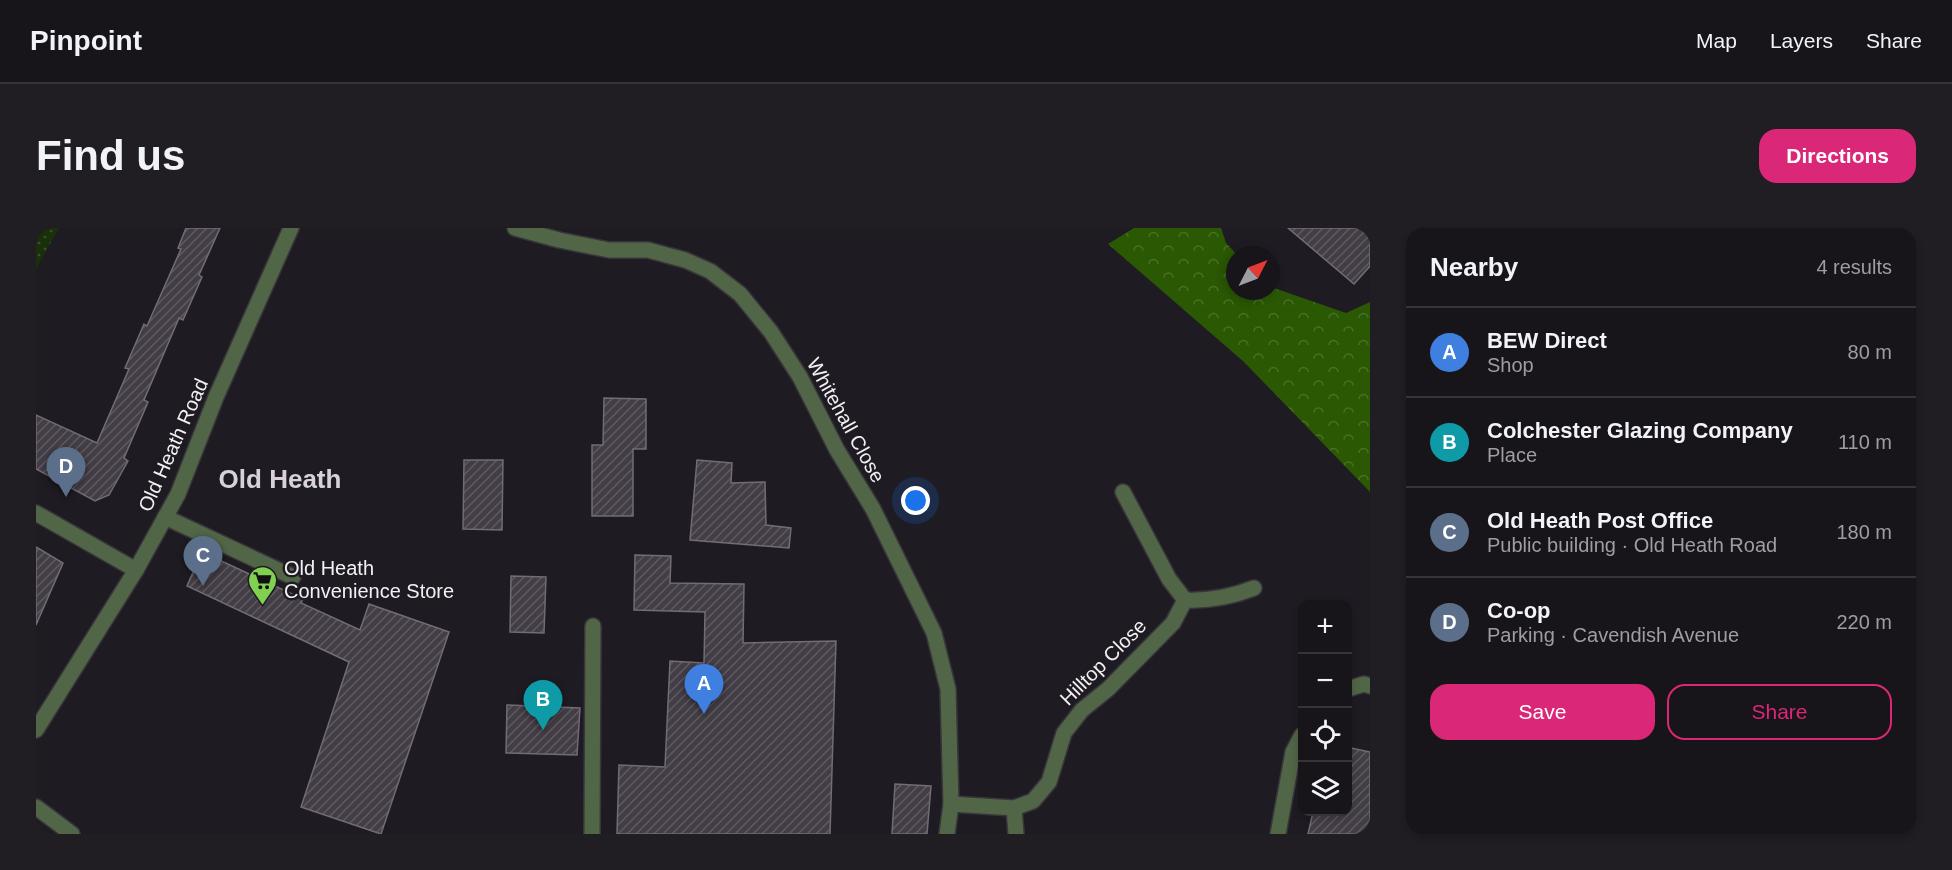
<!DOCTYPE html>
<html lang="en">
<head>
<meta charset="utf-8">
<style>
  body { margin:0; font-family:Arial,sans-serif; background:#201d23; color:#f1f3f6 }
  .controls { position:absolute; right:18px; bottom:18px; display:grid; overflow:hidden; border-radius:12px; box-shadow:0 3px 9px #0003 }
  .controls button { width:54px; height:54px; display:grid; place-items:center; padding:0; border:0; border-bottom:2px solid #363339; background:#17141a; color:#f1f3f6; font:30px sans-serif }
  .compass { position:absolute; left:1190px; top:18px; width:54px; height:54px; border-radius:50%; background:#17141a; box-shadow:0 3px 9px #0003; rotate:48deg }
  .you { position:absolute; left:880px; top:273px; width:21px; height:21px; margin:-15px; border:4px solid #fff; border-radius:50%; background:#1a73e8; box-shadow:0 0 0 9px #1a73e833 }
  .badge { display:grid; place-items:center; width:39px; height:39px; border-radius:50%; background:#db2777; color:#fff; font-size:20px; font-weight:700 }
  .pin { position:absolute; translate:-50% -50px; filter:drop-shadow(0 2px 3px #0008) }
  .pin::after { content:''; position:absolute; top:32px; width:21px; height:18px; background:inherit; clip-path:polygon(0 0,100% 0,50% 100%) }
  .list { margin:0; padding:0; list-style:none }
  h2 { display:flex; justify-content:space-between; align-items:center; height:78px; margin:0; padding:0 24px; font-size:26px }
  h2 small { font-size:20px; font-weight:400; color:#9e9ea2 }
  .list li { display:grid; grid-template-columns:39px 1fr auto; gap:18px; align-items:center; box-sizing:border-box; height:90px; padding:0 24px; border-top:2px solid #363339 }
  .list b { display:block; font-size:22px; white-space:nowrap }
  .list p { margin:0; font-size:20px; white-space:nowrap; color:#9e9ea2 }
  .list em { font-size:20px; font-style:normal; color:#9e9ea2 }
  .actions { display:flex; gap:12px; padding:18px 24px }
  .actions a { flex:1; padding:14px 0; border:2px solid #db2777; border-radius:18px; text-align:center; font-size:21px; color:#db2777 }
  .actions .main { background:#db2777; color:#fff }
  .icon { flex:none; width:33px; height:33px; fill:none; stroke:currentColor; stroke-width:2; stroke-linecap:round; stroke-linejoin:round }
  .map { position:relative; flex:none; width:1334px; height:606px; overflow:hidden; border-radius:18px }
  header { display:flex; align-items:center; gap:36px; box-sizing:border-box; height:84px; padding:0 30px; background:#17141a; border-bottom:2px solid #363339 }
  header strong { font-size:28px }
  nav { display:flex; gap:33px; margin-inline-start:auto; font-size:21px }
  .intro { display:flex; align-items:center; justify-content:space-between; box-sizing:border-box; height:144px; padding:0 36px }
  h1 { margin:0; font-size:42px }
  .button { padding:15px 27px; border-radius:18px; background:#db2777; color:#fff; font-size:21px; font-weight:700 }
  main { display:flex; gap:36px; padding:0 36px }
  aside { flex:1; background:#17141a; border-radius:18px; box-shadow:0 3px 9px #0003 }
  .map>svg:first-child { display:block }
  .forest { fill:url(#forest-crowns) }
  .garden { fill:url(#garden-dots) }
  .building { fill:url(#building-hatch); stroke:#716c75; stroke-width:1.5 }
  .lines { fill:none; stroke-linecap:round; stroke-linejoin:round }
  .minor-casing { stroke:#38353b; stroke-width:18 }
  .minor { stroke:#516647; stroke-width:15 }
  .labels { text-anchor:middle; stroke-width:5; stroke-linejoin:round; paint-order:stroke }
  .street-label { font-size:20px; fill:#f3f0f5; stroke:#1f1b22 }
  .poi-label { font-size:20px; fill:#f3f0f5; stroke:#1f1b22; text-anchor:start }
  .district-label { font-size:26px; font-weight:bold; fill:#d8d1dc; stroke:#1f1b22 }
</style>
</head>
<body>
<header>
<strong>Pinpoint</strong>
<nav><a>Map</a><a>Layers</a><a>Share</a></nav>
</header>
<div class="intro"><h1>Find us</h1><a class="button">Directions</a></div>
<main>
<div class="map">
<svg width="1334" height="606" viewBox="0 0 1334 606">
  <defs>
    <pattern id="forest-crowns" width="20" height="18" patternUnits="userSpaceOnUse" patternTransform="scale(1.5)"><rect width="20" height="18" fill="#2a5803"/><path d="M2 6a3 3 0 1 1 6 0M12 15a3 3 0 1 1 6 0" fill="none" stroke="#497028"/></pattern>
    <pattern id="garden-dots" width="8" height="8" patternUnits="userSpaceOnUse" patternTransform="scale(1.5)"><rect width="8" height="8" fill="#19300b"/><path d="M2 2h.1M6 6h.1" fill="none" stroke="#3b4e2f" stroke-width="1.8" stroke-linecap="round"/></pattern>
    <pattern id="building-hatch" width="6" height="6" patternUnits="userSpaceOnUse" patternTransform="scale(1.5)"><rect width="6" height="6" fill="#433e46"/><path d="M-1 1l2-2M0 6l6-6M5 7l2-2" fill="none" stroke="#5f5a61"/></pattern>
  </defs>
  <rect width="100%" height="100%" fill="#1f1b22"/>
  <!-- forest -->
  <path class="forest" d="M1098,0H1185L1190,15L1201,27H1199V63H1235V59L1310,85L1334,74V264L1208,134L1072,16Z"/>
  <!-- garden -->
  <path class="garden" d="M0,0H23L0,41Z"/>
  <!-- building -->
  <g class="building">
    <path d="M150,0H184L163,47L166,49L147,92L143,90L108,172L112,174L88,230L92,233L73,267L59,273L0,241V187L61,215L93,141L89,140L108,96L111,98L145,21L142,20Z"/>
    <path d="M1252,0H1334V38L1318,56Z"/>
    <path d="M568,170L610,171V221H597V288H556V217H567Z"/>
    <path d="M428,232H467L466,302L427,301Z"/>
    <path d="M661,232L696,235L695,255L729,254L730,297L755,300L753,320L654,312Z"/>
    <path d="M0,319L27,335L0,397Z"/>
    <path d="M166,324L267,371L265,375L324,402L333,376L413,404L345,606L265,579L313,434L151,358Z"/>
    <path d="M599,327L635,328L634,355L708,356L707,415L800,413L794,606H581L583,537L629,539L634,433L668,435L669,384L598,382Z"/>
    <path d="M475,348L510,349L508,405L474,404Z"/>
    <path d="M471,477L544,480L541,527L470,525Z"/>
    <path d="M1315,520L1334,524V606H1272L1277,584H1311V541Z"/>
    <path d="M859,556L895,558L891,606H856Z"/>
  </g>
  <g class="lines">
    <defs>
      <g id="minor">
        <path d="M479,0L523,12L573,22H612L649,32L674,43L704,66L735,104L764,149L801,222L837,281L898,405L912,461L915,576L911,606"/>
        <path d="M0,285L100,342"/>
        <path d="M129,289L257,349"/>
        <path d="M1149,372C1173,373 1195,369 1218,360"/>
        <path d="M1312,461L1328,456L1334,458"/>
        <path d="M0,502L100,342L142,266L180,169L255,0"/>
        <path d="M915,576L978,580L980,606"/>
        <path d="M0,579L36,606"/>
        <path d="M978,580L997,573L1013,554L1028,505L1046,482L1072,461L1137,395L1149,372L1133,351L1087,264"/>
        <path d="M556,606L557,398"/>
        <path d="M1242,606L1257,524L1266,507"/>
      </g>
    </defs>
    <!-- minor casing -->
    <use href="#minor" class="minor-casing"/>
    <!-- minor -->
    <use href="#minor" class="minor"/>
  </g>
  <!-- icons -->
  <defs>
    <symbol id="supermarket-pin" viewBox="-11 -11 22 30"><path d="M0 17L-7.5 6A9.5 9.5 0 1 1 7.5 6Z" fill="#80d051" stroke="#1f1b22"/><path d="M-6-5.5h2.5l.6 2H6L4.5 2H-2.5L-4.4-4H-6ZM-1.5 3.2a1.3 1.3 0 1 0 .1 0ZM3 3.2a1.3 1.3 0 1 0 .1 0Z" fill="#111"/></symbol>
  </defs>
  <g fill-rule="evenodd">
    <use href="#supermarket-pin" x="210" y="336" width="33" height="45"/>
  </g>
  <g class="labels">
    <!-- street labels -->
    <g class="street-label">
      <text transform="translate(810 192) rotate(61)" y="7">Whitehall Close</text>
      <text transform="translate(137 217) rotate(-66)" y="7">Old Heath Road</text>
      <text transform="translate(1067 434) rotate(-45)" y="7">Hilltop Close</text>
    </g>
    <!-- poi labels -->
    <g class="poi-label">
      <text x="248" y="347">Old Heath<tspan x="248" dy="23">Convenience Store</tspan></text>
    </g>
    <!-- district labels -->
    <g class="district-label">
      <text x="244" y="260">Old Heath</text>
    </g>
  </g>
</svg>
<div class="controls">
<button>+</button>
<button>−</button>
<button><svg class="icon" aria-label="locate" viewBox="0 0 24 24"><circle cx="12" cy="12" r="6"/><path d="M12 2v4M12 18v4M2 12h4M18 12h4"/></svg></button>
<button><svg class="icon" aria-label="layers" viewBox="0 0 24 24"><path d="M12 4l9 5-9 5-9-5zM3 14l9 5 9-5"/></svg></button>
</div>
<svg class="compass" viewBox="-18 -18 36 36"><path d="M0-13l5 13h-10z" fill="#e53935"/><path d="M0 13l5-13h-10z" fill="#9e9ea2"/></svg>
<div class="you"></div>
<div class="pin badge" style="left:668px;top:486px;background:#3f7fe0">A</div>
<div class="pin badge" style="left:507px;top:502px;background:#0f9aa8">B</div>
<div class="pin badge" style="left:167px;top:358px;background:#5c6f8a">C</div>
<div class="pin badge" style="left:30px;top:269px;background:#5c6f8a">D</div>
</div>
<aside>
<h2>Nearby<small>4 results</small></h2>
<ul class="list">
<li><span class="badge" style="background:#3f7fe0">A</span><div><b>BEW Direct</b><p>Shop</p></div><em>80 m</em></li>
<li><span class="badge" style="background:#0f9aa8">B</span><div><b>Colchester Glazing Company</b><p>Place</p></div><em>110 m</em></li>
<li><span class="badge" style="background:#5c6f8a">C</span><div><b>Old Heath Post Office</b><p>Public building · Old Heath Road</p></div><em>180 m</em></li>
<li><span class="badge" style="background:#5c6f8a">D</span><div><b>Co-op</b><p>Parking · Cavendish Avenue</p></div><em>220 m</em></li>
</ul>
<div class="actions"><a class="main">Save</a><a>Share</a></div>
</aside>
</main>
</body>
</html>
